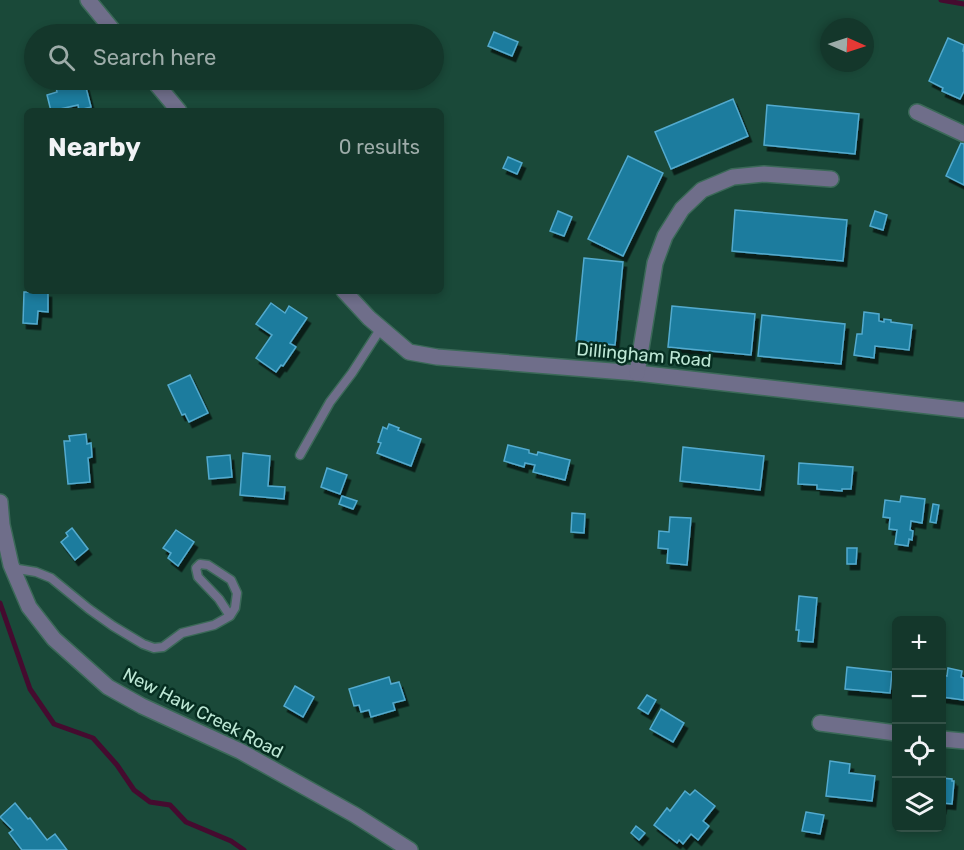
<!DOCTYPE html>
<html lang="en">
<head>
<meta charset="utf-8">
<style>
  body { margin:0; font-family:Rubik,sans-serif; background:#214237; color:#f1f3f6 }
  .controls { position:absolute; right:18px; bottom:18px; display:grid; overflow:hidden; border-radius:9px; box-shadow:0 3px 9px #0003 }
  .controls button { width:54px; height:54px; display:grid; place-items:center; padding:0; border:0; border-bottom:2px solid #335147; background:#14372b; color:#f1f3f6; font:30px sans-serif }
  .compass { position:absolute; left:820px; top:18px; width:54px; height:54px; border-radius:50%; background:#14372b; box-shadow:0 3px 9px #0003; rotate:93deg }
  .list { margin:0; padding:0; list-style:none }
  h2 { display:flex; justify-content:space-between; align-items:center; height:78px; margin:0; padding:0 24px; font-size:26px }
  h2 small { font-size:20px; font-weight:400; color:#9daca9 }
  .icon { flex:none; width:33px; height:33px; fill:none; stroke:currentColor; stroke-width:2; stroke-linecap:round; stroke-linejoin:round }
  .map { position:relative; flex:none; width:964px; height:850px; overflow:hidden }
  .search { position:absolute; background:#14372b; box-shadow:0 3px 9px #0003; left:24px; top:24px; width:420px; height:66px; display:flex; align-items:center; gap:15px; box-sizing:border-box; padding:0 21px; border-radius:33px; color:#9daca9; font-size:22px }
  .panel { position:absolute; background:#14372b; box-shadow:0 3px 9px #0003; left:24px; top:108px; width:420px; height:186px; border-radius:9px }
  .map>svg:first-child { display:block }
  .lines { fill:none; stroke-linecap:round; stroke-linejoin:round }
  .stream { stroke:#450b2f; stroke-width:5 }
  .building { fill:#1b7c9e; stroke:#53aace; stroke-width:1.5; filter:url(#shadow) }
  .service-casing { stroke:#3b6958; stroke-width:11 }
  .minor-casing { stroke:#3b6958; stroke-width:18 }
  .tertiary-casing { stroke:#3b6958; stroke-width:18 }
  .service { stroke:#6f6e8a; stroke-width:8 }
  .minor { stroke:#6f6e8a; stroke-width:15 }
  .tertiary { stroke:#6f6e8a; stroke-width:15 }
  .labels { text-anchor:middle; stroke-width:5; stroke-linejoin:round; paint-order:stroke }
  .street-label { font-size:18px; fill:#bde7d5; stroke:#062e21 }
</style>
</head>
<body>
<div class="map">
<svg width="964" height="850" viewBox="0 0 964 850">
  <defs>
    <filter id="shadow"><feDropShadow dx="3.5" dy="5.5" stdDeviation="0" flood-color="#0009"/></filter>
  </defs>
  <rect width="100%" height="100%" fill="#1a4939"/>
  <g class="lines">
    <!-- stream -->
    <g class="stream">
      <path d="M941,0L964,4"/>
      <path d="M0,603L30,689L54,724L93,738L117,765L134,790L150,802L170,805L186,822L231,841L244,850"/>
    </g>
  </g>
  <!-- building -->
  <g class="building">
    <path d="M494,32L518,42L512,56L488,46Z"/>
    <path d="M948,38L964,45L963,51H964V91L960,99L942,91L943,88L929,81Z"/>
    <path d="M84,80L91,107L79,110L78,105L51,111L47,95L57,92L56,87Z"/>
    <path d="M733,99L748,136L671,169L655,132Z"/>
    <path d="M767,105L859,114L855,154L764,145Z"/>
    <path d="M961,143L964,144V185L946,176Z"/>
    <path d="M628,156L663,173L623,256L588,239Z"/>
    <path d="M508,157L522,163L517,174L503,168Z"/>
    <path d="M735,210L847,220L843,261L732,251Z"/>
    <path d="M558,211L572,217L564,236L550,231Z"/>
    <path d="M875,211L887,215L883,230L870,226Z"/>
    <path d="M584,258L623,262L615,345L576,341Z"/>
    <path d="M24,292H48V312L38,311L37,324L23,323Z"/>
    <path d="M271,303L285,313L289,306L307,318L290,343L296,347L283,366L281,365L276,372L256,358L272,335L256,324Z"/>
    <path d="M672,306L755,314L751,355L668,347Z"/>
    <path d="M864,312L879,314V321L884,322V319L891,320V322L912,325L909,350L875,346L874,358L854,355L857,334H862Z"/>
    <path d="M762,315L845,324L841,364L758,356Z"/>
    <path d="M190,375L208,413L189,422L185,414L182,415L168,385Z"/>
    <path d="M389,424L399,428L398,430L421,439L411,466L377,453L381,443L378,442L383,427L387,429Z"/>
    <path d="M86,434L87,444L91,443L92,457L88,458L90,482L68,484L64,441H70L69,436Z"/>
    <path d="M508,445L529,450V453L537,455L538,452L570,460L565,480L533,472L535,465L525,463L524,467L504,461Z"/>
    <path d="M683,447L764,456L760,490L680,481Z"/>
    <path d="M243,453L270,456L268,486L285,487L284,499L240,495Z"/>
    <path d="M230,455L232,477L209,479L207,457Z"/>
    <path d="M799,463L853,467L851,489H842V491L817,489V485L798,484Z"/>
    <path d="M327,468L347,475L340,494L321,487Z"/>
    <path d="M342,496L357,501L353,509L339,504Z"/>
    <path d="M901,496L925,499L922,523L911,521L910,530L913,531L912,540L909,539L908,546L895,544L897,530L889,529L890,518L883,517L885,500L900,502Z"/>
    <path d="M933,504L939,505L936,523L930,522Z"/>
    <path d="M572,513L585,514L584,533L571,532Z"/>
    <path d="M670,517L691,518L687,565L667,563L668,549L658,548L659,531L669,532Z"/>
    <path d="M72,528L88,549L75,560L61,542L68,536L66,533Z"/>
    <path d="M176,530L194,542L178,566L168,558L171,553L163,548Z"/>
    <path d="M847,548H857L856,564H847Z"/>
    <path d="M799,596L817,598L813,642L798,641L799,630H796Z"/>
    <path d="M847,667L892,672L890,693L845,689Z"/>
    <path d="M948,668L962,671L961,677L964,678V700L942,697V675L947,676Z"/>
    <path d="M389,677L391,684L399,682L405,700L393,703L395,710L371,717L369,710L361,712L359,705L354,706L349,689Z"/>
    <path d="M295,686L314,697L303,717L284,706Z"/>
    <path d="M647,695L656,700L648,714L638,708Z"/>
    <path d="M661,709L684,723L673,742L650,729Z"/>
    <path d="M830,761L850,764L849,773L875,776L872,801L826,796Z"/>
    <path d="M942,778L952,779V781H954L952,804L943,803L942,809Z"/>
    <path d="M695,790L715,806L703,821L709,826L698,840L691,834L683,844L679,840L677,843L654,825L667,808L670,811L685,791L690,795Z"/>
    <path d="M15,803L28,819L30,818L47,840L55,834L67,850H22L9,833L13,830L0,817Z"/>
    <path d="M806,812L824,815L820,834L802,831Z"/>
    <path d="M636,826L645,833L639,840L631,833Z"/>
  </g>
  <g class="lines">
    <defs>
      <g id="service">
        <path d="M300,455L330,402L352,373L381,328"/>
        <path d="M12,568L36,572L51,578L89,609L113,626L143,644L154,648L163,647L182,633L214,625L230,616L235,608L237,593L231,580L208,565L200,564L196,568L198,577L219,599L230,616"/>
      </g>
      <g id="minor">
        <path d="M88,0L116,34"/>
        <path d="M153,80L179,111"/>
        <path d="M917,112L964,134"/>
        <path d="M344,291L369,318L409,352L437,357L637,373L964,410"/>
        <path d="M637,373L655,263L665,236L682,209L702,190L733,177L764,174L831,179"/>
        <path d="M820,723L896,733"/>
        <path d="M942,739L964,741"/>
      </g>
      <path id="tertiary" d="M0,502L2,525L11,565L29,607L54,639L108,687L142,706L240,751L355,815L410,850"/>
    </defs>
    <!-- service casing -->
    <use href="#service" class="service-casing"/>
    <!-- minor casing -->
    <use href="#minor" class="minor-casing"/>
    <!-- tertiary casing -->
    <use href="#tertiary" class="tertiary-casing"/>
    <!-- service -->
    <use href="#service" class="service"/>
    <!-- minor -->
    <use href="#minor" class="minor"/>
    <!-- tertiary -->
    <use href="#tertiary" class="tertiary"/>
  </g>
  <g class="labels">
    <!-- street labels -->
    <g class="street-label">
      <text transform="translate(644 355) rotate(5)" y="6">Dillingham Road</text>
      <text transform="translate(203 713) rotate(27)" y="6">New Haw Creek Road</text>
    </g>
  </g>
</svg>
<div class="controls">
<button>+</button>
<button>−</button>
<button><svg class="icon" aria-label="locate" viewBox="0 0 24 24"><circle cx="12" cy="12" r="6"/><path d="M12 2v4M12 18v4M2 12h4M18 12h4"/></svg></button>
<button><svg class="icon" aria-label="layers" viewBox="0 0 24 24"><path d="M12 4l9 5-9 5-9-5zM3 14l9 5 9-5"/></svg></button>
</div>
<svg class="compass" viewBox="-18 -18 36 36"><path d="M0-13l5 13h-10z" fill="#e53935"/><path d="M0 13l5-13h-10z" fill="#9daca9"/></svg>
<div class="search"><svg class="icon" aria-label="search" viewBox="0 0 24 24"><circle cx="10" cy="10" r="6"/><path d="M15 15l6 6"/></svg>Search here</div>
<section class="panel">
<h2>Nearby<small>0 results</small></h2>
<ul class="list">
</ul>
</section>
</div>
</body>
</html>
